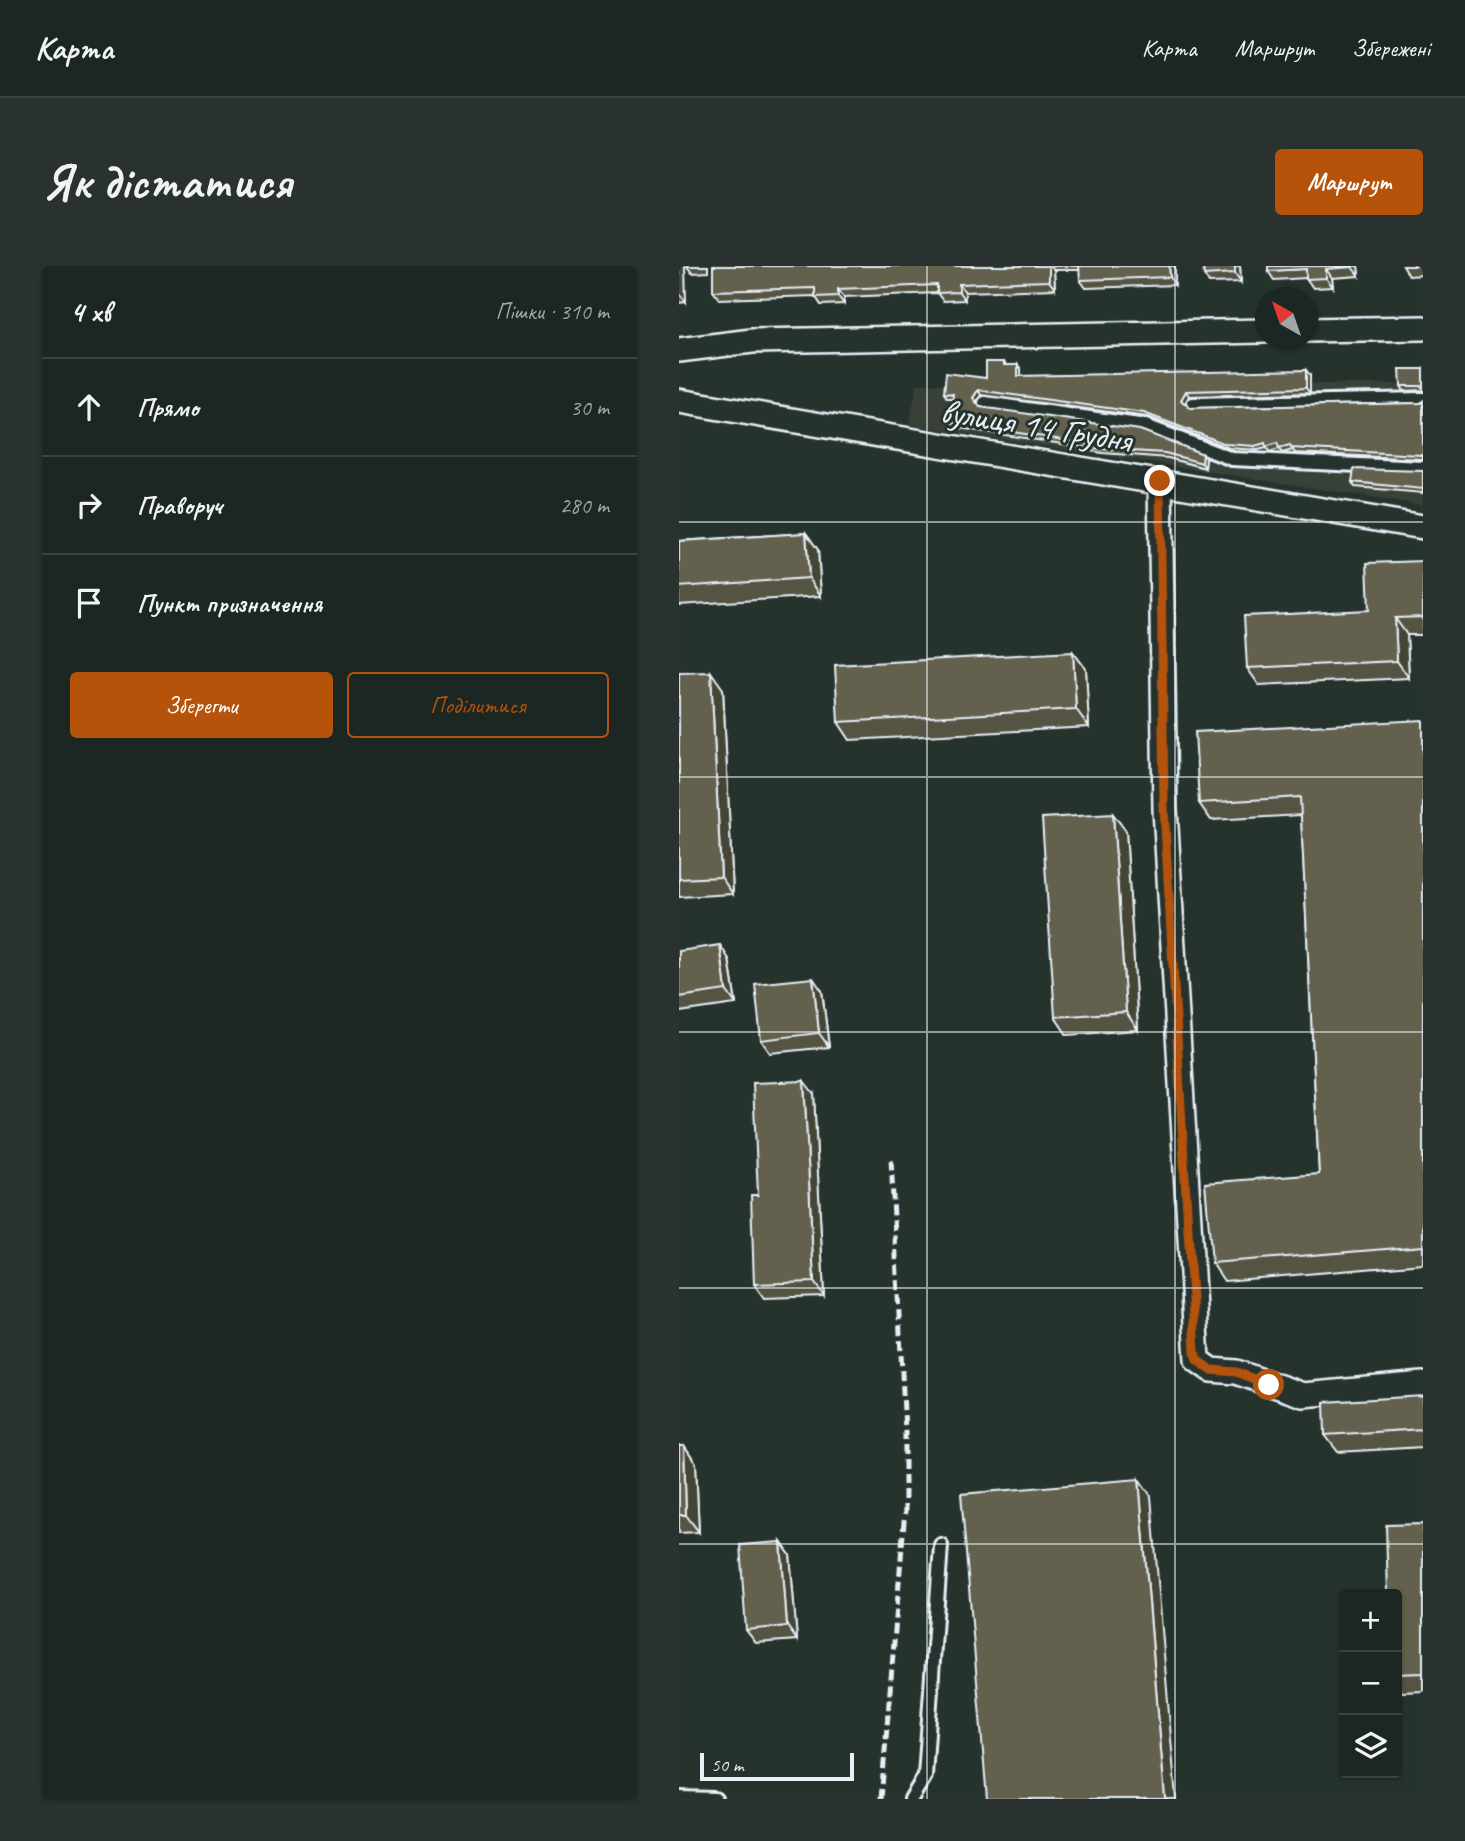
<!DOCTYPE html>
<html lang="uk">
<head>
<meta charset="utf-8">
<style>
  body { margin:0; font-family:Caveat,sans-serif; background:#29322f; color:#f1f3f6 }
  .controls { position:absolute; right:21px; bottom:21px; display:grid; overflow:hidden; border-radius:7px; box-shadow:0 2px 5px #0004 }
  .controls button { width:63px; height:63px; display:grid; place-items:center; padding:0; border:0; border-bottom:2px solid #3a4340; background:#1c2622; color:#f1f3f6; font:35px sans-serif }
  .compass { position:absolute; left:576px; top:21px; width:63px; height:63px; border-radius:50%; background:#1c2622; box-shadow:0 2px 5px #0004; rotate:320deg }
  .scale { position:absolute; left:21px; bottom:18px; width:154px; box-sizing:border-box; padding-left:7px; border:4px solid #e8f1f8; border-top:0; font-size:19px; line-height:24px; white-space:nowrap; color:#e8f1f8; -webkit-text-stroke:5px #26332d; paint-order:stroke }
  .stop { position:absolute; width:21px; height:21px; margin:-16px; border:5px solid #b45309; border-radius:50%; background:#fff }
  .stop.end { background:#b45309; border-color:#fff; box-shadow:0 2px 7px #0008 }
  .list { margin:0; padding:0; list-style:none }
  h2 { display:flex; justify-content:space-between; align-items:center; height:91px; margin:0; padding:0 28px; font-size:30px }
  h2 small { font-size:23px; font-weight:400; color:#a0a5a5 }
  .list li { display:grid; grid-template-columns:46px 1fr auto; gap:21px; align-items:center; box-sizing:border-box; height:98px; padding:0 28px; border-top:2px solid #3a4340 }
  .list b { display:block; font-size:26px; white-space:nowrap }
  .list em { font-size:23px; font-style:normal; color:#a0a5a5 }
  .actions { display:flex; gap:14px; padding:21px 28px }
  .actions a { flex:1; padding:16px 0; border:2px solid #b45309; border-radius:7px; text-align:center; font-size:24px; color:#b45309 }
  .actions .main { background:#b45309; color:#fff }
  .icon { flex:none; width:38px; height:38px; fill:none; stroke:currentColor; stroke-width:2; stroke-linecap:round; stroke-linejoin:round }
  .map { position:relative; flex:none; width:744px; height:1533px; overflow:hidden; border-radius:7px }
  header { display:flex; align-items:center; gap:42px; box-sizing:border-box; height:98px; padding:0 35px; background:#1c2622; border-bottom:2px solid #3a4340 }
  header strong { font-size:33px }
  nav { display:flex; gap:38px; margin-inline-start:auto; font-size:24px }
  .intro { display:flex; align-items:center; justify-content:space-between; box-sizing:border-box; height:168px; padding:0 42px }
  h1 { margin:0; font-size:49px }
  .button { padding:18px 32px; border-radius:7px; background:#b45309; color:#fff; font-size:24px; font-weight:700 }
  main { display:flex; gap:42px; padding:0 42px }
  aside { flex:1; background:#1c2622; border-radius:7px; box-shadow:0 2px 5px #0004 }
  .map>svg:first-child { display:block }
  .built { fill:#384137 }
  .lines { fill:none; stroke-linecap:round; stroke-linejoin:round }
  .service-casing { stroke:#e8f1f8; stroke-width:18 }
  .minor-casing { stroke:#e8f1f8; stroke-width:28 }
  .service { stroke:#26332d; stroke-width:12 }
  .minor { stroke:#26332d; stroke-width:23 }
  .rail { stroke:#e8f1f8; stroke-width:5; stroke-dasharray:10 5; stroke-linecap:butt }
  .wall { fill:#555342; stroke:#e8f1f8; stroke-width:2 }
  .shaded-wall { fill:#454436; stroke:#e8f1f8; stroke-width:2 }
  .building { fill:#63614d; stroke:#e8f1f8; stroke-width:2 }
  .route { stroke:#b45309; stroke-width:9 }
  .grid { fill:none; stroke:#e8f1f8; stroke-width:2; stroke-opacity:0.55 }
  .labels { text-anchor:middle; stroke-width:6; stroke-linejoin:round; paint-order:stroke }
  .street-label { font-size:35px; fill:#e8f1f8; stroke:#26332d }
</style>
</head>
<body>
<header>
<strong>Карта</strong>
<nav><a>Карта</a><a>Маршрут</a><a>Збережені</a></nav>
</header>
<div class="intro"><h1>Як дістатися</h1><a class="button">Маршрут</a></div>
<main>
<aside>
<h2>4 хв<small>Пішки · 310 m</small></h2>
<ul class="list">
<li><svg class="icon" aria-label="ahead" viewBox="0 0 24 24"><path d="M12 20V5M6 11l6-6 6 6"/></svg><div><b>Прямо</b></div><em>30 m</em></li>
<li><svg class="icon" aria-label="right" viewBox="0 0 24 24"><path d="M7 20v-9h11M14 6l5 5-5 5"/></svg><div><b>Праворуч</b></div><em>280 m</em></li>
<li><svg class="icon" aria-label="arrive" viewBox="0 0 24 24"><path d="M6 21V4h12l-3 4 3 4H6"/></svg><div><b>Пункт призначення</b></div></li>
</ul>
<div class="actions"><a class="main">Зберегти</a><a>Поділитися</a></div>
</aside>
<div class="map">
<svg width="744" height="1533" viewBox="0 0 744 1533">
  <rect width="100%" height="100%" fill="#26332d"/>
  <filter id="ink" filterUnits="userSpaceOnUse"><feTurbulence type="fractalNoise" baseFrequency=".0143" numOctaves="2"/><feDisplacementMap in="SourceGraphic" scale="14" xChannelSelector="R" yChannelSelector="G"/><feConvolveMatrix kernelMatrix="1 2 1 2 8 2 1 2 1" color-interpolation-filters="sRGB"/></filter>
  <g filter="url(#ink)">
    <!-- built -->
    <path class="built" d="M238,118H744V239L230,159Z"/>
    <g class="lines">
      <defs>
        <g id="service">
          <path d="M306,137L467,160L553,193L744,202"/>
          <path d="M514,138L744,133"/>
          <path d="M0,1532L36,1533"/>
          <path d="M232,1533L246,1510L262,1279"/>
        </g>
        <g id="minor">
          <path d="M628,64L744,62"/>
          <path d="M0,84L73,75L586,65"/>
          <path d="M0,135L744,261"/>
          <path d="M481,215L486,543L518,1094L532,1104L557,1106L624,1129L744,1118"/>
        </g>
      </defs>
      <!-- service casing -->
      <use href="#service" class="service-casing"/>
      <!-- minor casing -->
      <use href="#minor" class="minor-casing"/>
      <!-- service -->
      <use href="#service" class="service"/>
      <!-- minor -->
      <use href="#minor" class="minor"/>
      <!-- rail -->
      <path class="rail" d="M202,1533L226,1244V1165L212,893"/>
    </g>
    <!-- wall -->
    <g class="wall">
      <path d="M0,0L7,36L0,37Z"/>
      <path d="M8,0H29V6L13,7Z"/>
      <path d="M34,0H496V19L407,22L401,14V4H375L376,23L286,26V34L264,35L258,27L165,31V38L142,39L136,30L40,33L34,25Z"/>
      <path d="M524,0H561L562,16L530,17L525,9Z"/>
      <path d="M679,0L680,10L653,12L654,21L634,22L627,12L595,14L589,5Z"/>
      <path d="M724,0H744V9L730,10Z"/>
      <path d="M325,96L327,99L342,103V110L631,109V127L510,130L506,138L511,142L742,137L744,135V193L616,187L614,184L603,187L600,183L590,186L588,182L579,184L550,182L469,151L302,129L297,136L301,141L527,192L526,202L489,192L424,187L412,185L409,182L274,161L271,156L274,132H268L265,127L307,112Z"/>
      <path d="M744,103V124L725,125L722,120Z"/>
      <path d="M744,205V227L676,221L673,216Z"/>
      <path d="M127,267L139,284L142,330L0,339V275Z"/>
      <path d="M744,295V369H728L730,412L580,419L568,402L690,344Z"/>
      <path d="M394,386L407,403L410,461L171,474L159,456Z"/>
      <path d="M0,407L44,423L54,628L0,631Z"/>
      <path d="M744,454V998L545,1015L533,997L640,908L622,549L532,554L520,537Z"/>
      <path d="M434,548L447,565L459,764L388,769L376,751Z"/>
      <path d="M0,685L50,693L57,738L0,746Z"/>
      <path d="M143,725L150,781L91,787L82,774Z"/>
      <path d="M135,828L145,1030L85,1032L75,1018L79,929Z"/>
      <path d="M744,1130V1181L659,1186L646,1169Z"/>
      <path d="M0,1180H5L17,1198L20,1266L0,1267Z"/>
      <path d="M744,1258V1425L723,1426L718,1418V1328Z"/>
      <path d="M102,1276L111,1289L118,1374L77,1377L67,1364Z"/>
    </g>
    <!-- shaded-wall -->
    <g class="shaded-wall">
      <path d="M0,0H6L7,36L0,27Z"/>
      <path d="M370,0H372L375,4L376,23L370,15Z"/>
      <path d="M490,0H496V19L491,11Z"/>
      <path d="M556,0H561L562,16L556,7Z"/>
      <path d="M673,0H679L680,10L673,1Z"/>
      <path d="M647,3L653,12L654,21L647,12Z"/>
      <path d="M280,18L286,26V34L280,26Z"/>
      <path d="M159,23L165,31V38L159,30Z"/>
      <path d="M339,99L342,103V115L339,110Z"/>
      <path d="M627,104L631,109V127L627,122Z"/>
      <path d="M299,124L302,129L297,136L294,132Z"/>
      <path d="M507,125L510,130L505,139L502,134Z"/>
      <path d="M524,188L527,192L526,202L523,197Z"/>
      <path d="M127,267L139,284L142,330L130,312Z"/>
      <path d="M716,352L728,369L730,412L718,395Z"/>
      <path d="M394,386L407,403L410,461L397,443Z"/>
      <path d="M32,406L44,423L54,628L42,611Z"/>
      <path d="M434,548L447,565L459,764L447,746Z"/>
      <path d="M41,679L50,693L57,738L47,724Z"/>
      <path d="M134,712L143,725L150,781L140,767Z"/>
      <path d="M125,815L135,828L145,1030L135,1016Z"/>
      <path d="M5,1180L17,1198L20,1266L7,1249Z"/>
      <path d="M460,1213L472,1230L497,1533H486Z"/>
      <path d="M102,1276L111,1289L118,1374L108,1360Z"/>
    </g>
    <!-- building -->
    <g class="building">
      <path d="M34,0H370V15L280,18V26L258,27V19L159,23V30L136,31V22L34,25Z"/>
      <path d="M400,0H490L491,11L401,14Z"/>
      <path d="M524,0H556V7L525,9Z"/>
      <path d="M589,0H673V1L647,3V12L627,13V3L589,5Z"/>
      <path d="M307,96H325V99H339V110L627,104V122L507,125L502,134L511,142L742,137L744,135V191L742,189L612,182L611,179L600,182L598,177L587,181L586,177L576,180L547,178L465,147L299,124L294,132L301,141L461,164L524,188L523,197L486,187L420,183L408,181L409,178L271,156L274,128L265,127L267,107L307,112Z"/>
      <path d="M721,103H744V121L741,120H722Z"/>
      <path d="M675,203L744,205V223L673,216Z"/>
      <path d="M127,267L130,312L0,321V275Z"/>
      <path d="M744,295V351L716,352L718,395L568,402L565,350L690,344L688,297Z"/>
      <path d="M394,386L397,443L159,456L156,399Z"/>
      <path d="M32,406L42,611L0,613V407Z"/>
      <path d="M744,454V980L533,997L526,917L640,908L621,531L520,537L516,466Z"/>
      <path d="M434,548L447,746L376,751L363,552Z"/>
      <path d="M41,679L47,724L0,731V685Z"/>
      <path d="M134,712L140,767L82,774L76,718Z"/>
      <path d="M125,815L135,1016L75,1018L72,929H79L74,817Z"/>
      <path d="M744,1130V1163L646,1169L645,1136Z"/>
      <path d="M0,1180H5L7,1249H0Z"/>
      <path d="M460,1213L486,1533H308L282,1228Z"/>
      <path d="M744,1258V1407L718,1408V1328H709L707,1259Z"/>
      <path d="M102,1276L108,1360L67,1364L61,1279Z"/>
    </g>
  </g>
  <g class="lines" filter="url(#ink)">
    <!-- route -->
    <path class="route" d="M481,215L485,543L516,1086L518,1094L532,1104L557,1106L590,1119"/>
  </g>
  <!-- grid -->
  <path class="grid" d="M248,0V1533M496,0V1533M0,256H744M0,511H744M0,766H744M0,1022H744M0,1278H744"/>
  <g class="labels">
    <!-- street labels -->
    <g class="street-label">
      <text transform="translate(357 159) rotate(9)" y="12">вулиця 14 Грудня</text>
    </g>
  </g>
</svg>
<div class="controls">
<button>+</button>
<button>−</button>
<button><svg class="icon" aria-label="layers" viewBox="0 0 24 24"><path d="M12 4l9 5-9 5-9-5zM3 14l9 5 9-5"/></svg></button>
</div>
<svg class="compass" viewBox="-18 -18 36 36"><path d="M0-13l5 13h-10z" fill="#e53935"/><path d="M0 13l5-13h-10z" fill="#a0a5a5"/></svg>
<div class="scale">50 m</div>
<div class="stop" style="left:590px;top:1119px"></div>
<div class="stop end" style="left:481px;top:215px"></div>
</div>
</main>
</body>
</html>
